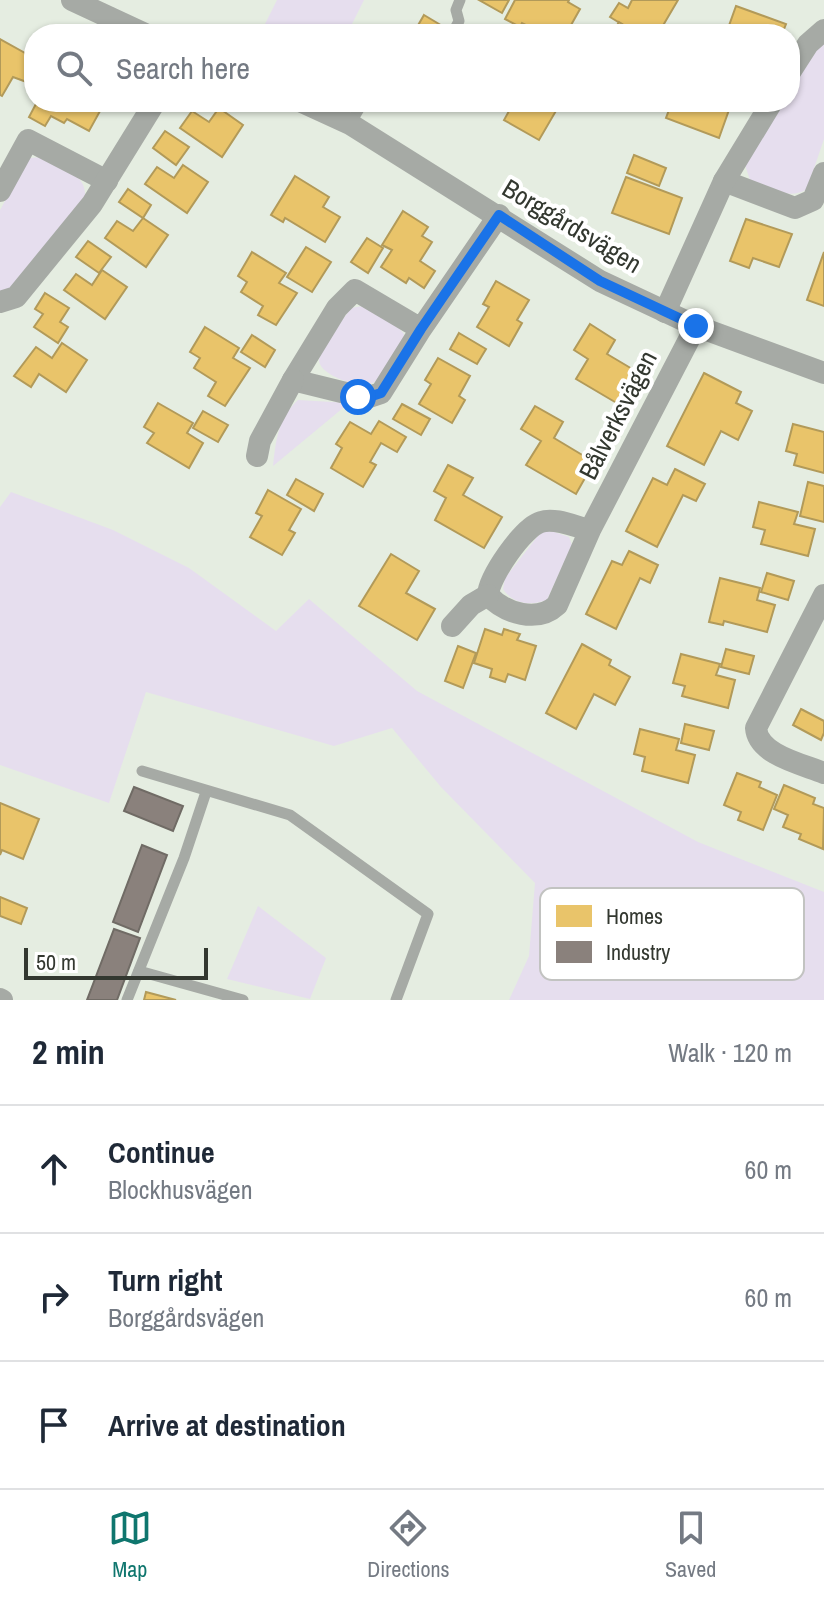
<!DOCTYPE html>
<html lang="en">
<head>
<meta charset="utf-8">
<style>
  body { margin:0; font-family:"Archivo Narrow",sans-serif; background:#f2f2f3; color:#1f2937 }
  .scale { position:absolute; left:24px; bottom:20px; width:184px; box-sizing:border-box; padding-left:8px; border:4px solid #333830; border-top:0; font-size:22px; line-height:28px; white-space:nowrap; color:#333830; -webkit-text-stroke:6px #fff; paint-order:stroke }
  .stop { position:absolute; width:24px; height:24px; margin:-18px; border:6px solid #1a73e8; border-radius:50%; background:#fff }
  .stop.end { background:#1a73e8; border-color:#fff; box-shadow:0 2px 8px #0008 }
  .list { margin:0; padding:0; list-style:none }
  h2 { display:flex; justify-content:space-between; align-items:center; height:104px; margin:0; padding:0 32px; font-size:34px }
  h2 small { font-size:26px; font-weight:400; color:#747a83 }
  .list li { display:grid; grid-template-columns:52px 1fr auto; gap:24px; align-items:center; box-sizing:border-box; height:128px; padding:0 32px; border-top:2px solid #e0e1e3 }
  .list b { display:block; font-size:30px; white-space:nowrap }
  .list p { margin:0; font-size:26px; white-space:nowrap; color:#747a83 }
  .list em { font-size:26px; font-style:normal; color:#747a83 }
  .icon { flex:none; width:44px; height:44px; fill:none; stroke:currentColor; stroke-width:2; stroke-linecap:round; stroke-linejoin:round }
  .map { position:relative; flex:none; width:824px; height:1000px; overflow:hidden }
  .search { position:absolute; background:#fff; box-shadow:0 2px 6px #0004; left:24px; right:24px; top:24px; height:88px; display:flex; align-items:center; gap:20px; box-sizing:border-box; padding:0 28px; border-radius:32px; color:#747a83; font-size:30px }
  .sheet { height:488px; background:#fff }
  nav { display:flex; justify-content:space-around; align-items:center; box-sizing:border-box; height:112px; border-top:2px solid #e0e1e3; background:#fff; font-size:22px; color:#747a83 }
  nav a { display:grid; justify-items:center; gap:4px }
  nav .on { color:#0f766e }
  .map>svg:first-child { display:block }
  .green { fill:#e6deee }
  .homes { fill:#e9c46a; stroke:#b29a59; stroke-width:2 }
  .industry { fill:#8a817c; stroke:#706b65; stroke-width:2 }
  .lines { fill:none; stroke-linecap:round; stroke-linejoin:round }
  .service { stroke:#a6aaa5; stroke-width:11 }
  .minor { stroke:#a6aaa5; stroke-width:22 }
  .route { stroke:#1a73e8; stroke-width:10 }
  .labels { text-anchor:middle; stroke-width:8; stroke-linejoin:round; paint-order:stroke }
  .street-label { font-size:26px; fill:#333830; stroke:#fff }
  .key { fill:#fff; stroke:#c2c3c1; stroke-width:2 }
  .key-label { font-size:22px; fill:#333830 }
</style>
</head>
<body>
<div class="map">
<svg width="824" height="1000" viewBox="0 0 824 1000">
  <rect width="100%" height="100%" fill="#e5ede1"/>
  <!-- green -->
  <g class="green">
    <path d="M277,0H364L347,34H260Z"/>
    <path d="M824,43V139L807,189C789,201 768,187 750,180L745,165L784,102H790V92L818,47Z"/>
    <path d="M43,157C61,167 87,174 85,197L10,288L0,292V210L29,158Z"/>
    <path d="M363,306L395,324L404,334C401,350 387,379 370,384C358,388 319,375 319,360C320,347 343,320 351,308Z"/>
    <path d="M298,400L349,403L273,466C276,440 278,418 298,400Z"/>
    <path d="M11,492L113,530L189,568L276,631L309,599L417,691L698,842L824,892V1000H509L529,956L535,883L441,787L392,728L334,746L146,692L109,803L0,765V507Z"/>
    <path d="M549,530L569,537L572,545L547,600C531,606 513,604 503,589L505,578L541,532Z"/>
    <path d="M258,906L326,958L310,999L227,979Z"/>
  </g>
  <!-- homes -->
  <g class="homes">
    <path d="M479,0H509L502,13Z"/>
    <path d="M515,0H569L568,2L580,9L566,34H531L532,28L522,23L520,27L505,19Z"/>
    <path d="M632,0H678L658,34H638L610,17L619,3L628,8Z"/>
    <path d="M736,6L786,24L782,34H726Z"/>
    <path d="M424,15L444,27L439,34H413Z"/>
    <path d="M619,22L638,34H612Z"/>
    <path d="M0,39L34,58L32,84L13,77L2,96L0,95Z"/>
    <path d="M37,102H105L89,131L67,119L64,123L51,116L45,126L29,117Z"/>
    <path d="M514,102L560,104L539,140L504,120Z"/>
    <path d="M672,102H717L730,107L719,138L666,118Z"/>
    <path d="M219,108L243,125L222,157L180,128L192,111L209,122Z"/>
    <path d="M165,131L189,147L176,165L153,148Z"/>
    <path d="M634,155L666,168L659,186L627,173Z"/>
    <path d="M183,165L208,182L187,213L145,184L157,167L174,178Z"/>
    <path d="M295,176L329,197L323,207L340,217L325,242L285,218L283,222L271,215Z"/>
    <path d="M626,177L682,198L669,234L612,213Z"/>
    <path d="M128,189L151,205L143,218L119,202Z"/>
    <path d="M403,211L428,227L422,236L432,242L420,261L435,271L424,288L409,278L406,283L381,267L392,250L382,245Z"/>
    <path d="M143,218L168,235L146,267L105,238L117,221L133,231Z"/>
    <path d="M746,219L792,234L779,267L753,258L749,268L730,261Z"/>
    <path d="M367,238L383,248L368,273L351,262Z"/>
    <path d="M88,241L111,257L99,273L76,257Z"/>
    <path d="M306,247L331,262L312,292L287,277Z"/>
    <path d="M252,252L286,273L279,283L297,293L276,325L258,315L263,306L241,292L247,282L238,276Z"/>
    <path d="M824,252V306L807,300Z"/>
    <path d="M102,270L127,287L105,319L64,290L76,274L92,285Z"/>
    <path d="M496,281L529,300L517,320L522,323L509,346L477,327L489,307L483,304Z"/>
    <path d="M45,293L69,308L60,322L68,327L58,343L34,327L43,314L35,309Z"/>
    <path d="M590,324L615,340L607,354L639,373L620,405L576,379L588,359L574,350Z"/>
    <path d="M205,327L239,348L233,358L250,368L225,406L208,396L216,382L194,368L200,358L190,352Z"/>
    <path d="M459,333L486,349L477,364L450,349Z"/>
    <path d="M252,335L275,350L265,367L241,352Z"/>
    <path d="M62,343L87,360L66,392L39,374L31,387L14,376L36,347L52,358Z"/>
    <path d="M438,358L470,376L459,396L465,400L452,423L419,404L431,384L425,380Z"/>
    <path d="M704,373L741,392L736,403L752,411L738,440L721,431L704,465L667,446Z"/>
    <path d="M158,403L193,423L187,433L203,443L189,468L147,443L154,433L144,427Z"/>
    <path d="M402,404L430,419L421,435L393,419Z"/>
    <path d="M535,406L563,422L554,438L594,462L576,494L526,465L541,441L521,429Z"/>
    <path d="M203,411L228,425L218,442L193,428Z"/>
    <path d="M379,421L406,437L397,452L381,443L370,462L376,465L363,487L331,468L342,448L336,444L350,422L371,434Z"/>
    <path d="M793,424L824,432V473L794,465L797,454L786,451Z"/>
    <path d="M448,465L473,478L463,495L502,517L484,548L435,520L446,498L434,491Z"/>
    <path d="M675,469L705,484L696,501L683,495L657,547L626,531L653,478L667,485Z"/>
    <path d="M296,479L323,494L314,511L287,495Z"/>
    <path d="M808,482L824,486V522L800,516Z"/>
    <path d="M268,490L301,509L289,530L295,533L282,555L250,537L262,516L256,513Z"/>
    <path d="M759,502L798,512L794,524L815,529L808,556L761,544L765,530L753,527Z"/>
    <path d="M629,551L658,565L650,583L640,578L616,629L586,614L612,561L622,565Z"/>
    <path d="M391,554L419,571L406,593L435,609L417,640L359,606Z"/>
    <path d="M767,573L794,581L788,600L761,592Z"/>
    <path d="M720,578L760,588L757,600L775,605L767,632L724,621L723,625L709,622Z"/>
    <path d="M485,629L502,635L504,629L520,634L517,640L536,646L525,680L508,674L505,682L490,677L492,669L474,663Z"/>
    <path d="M582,644L611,660L609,665L630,677L615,705L594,694L576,729L546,713Z"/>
    <path d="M458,646L476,653L463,688L445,681Z"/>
    <path d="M726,649L754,656L749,674L721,667Z"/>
    <path d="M681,654L720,664L716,675L735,680L728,708L682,696L685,686L673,683Z"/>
    <path d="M801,709L824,721V733L821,740L793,725Z"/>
    <path d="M685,724L714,731L709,750L681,743Z"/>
    <path d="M640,729L679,739L676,750L695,755L688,783L642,771L645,757L634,754Z"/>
    <path d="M737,773L761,782L759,787L777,795L763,830L738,820L741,812L724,805Z"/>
    <path d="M784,785L815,798L813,804L824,808L823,849L799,839L801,834L783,827L788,815L774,809Z"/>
    <path d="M0,803L39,819L23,859L2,850L0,855Z"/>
    <path d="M0,897L27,908L21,924L0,916Z"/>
    <path d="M146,992L176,1000H144Z"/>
  </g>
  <!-- industry -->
  <g class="industry">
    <path d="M134,787L183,806L173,831L124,811Z"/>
    <path d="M142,845L167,855L138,932L113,922Z"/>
    <path d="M114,929L140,938L117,1000H87Z"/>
  </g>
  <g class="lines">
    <!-- service -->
    <g class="service">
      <path d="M452,34L459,21L456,10L460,0"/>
      <path d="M350,124L363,102"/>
      <path d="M142,771L290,815L428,914L396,1000"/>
      <path d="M139,971L243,1000"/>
      <path d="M127,1000L184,858L206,792"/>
    </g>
    <!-- minor -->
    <g class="minor">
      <path d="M72,0L145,34"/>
      <path d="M790,72L808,44L824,30"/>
      <path d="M302,102L350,124L600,281L696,326L824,373"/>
      <path d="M724,181L795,208L813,200L824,173"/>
      <path d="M0,191L28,140L107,181"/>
      <path d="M0,302L16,297L92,204L155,102"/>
      <path d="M665,312L724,181L772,102"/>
      <path d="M421,329L355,290L337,308L293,380L366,398L381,393L421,329L499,215"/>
      <path d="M257,456L260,441L293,380"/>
      <path d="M590,530L557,605C538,623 505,614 488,595C489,577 523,527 541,522C555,517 576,527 590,530L696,326"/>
      <path d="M824,595L756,728C758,755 802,764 824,773"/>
      <path d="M452,626L471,605L488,595"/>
      <path d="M0,999L2,1000"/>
    </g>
  </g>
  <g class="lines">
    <!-- route -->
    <path class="route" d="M358,397L366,398L381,393L421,329L499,215L600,281L696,326"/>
  </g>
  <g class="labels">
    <!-- street labels -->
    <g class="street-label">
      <text transform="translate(572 226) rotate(31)" y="9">Borggårdsvägen</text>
      <text transform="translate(618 415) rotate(-63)" y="9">Bålverksvägen</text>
    </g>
  </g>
  <!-- legend -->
  <rect x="540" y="888" width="264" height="92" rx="12" class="key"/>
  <rect x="556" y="905" width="36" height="22" fill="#e9c46a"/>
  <rect x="556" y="941" width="36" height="22" fill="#8a817c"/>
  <g class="key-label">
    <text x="606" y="924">Homes</text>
    <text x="606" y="960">Industry</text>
  </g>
</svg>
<div class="scale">50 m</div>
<div class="stop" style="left:358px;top:397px"></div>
<div class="stop end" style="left:696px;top:326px"></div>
<div class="search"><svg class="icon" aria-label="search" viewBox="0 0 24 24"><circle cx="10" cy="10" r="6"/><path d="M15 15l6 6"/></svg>Search here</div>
</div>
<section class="sheet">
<h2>2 min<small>Walk · 120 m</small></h2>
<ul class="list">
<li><svg class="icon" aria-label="ahead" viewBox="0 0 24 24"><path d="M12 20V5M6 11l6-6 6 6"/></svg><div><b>Continue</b><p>Blockhusvägen</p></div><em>60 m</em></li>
<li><svg class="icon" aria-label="right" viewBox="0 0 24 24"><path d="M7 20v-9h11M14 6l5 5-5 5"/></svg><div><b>Turn right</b><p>Borggårdsvägen</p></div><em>60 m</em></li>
<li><svg class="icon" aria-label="arrive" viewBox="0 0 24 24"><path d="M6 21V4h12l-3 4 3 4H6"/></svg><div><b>Arrive at destination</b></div></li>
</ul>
</section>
<nav>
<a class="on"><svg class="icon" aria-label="map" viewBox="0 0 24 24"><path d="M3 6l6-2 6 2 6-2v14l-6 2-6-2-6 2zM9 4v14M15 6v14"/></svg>Map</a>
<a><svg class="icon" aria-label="directions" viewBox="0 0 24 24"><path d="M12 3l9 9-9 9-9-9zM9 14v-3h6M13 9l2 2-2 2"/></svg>Directions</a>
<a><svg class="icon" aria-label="saved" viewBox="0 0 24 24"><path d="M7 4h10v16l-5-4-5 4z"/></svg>Saved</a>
</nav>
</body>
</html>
